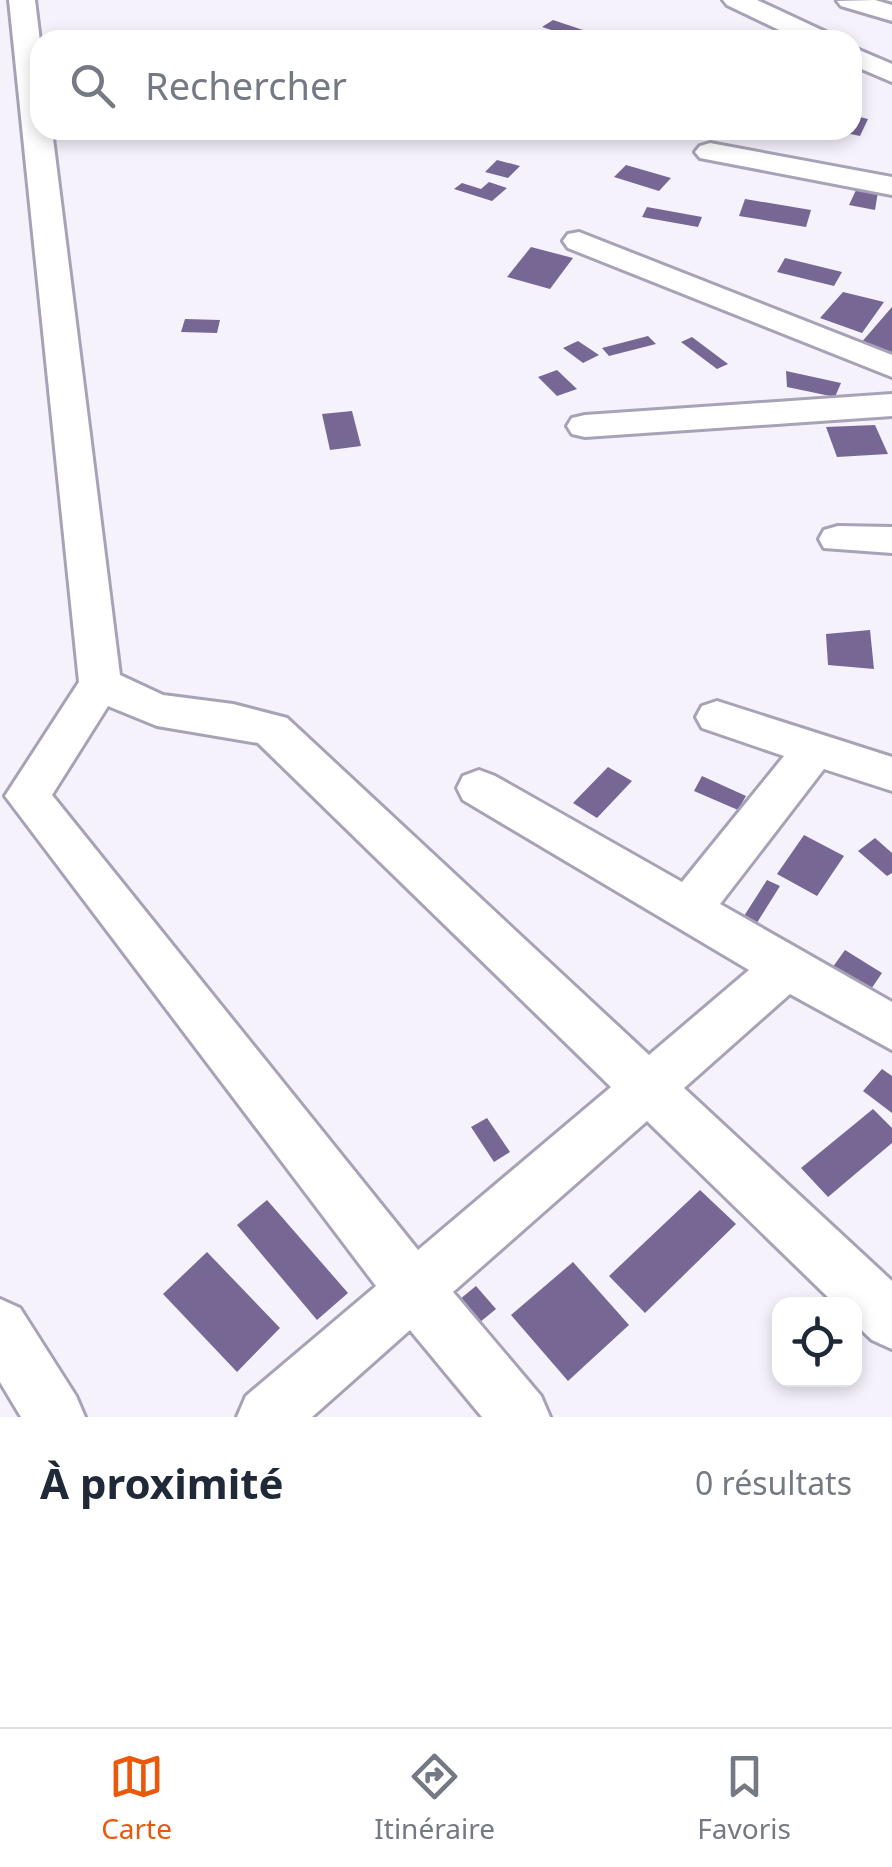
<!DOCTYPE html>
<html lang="fr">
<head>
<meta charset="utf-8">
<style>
  body { margin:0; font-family:"Noto Sans",sans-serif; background:#f6f6f7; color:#1f2937 }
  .controls { position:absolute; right:30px; bottom:30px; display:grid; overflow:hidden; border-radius:20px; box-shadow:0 5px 15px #0003 }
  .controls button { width:90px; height:90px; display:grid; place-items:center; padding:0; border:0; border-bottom:2px solid #e0e1e3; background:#fff; color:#1f2937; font:50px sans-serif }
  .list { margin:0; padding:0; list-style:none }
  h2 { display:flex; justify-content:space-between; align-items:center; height:130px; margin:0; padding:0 40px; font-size:42px }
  h2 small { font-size:32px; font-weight:400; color:#747a83 }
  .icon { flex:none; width:55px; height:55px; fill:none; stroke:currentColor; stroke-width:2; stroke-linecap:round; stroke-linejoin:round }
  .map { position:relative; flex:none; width:892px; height:1417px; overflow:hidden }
  .search { position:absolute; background:#fff; box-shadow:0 5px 15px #0003; left:30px; right:30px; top:30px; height:110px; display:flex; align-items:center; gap:25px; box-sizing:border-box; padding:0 35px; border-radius:30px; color:#747a83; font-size:38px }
  .sheet { height:310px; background:#fff }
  nav { display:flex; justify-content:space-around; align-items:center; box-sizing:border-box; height:140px; border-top:2px solid #e0e1e3; background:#fff; font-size:28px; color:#747a83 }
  nav a { display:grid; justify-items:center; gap:5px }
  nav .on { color:#ea580c }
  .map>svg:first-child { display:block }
  .building { fill:#766795 }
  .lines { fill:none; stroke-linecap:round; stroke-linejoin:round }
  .minor-casing { stroke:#a8a2b7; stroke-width:6 }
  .minor { fill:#fff; fill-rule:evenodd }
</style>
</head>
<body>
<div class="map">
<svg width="892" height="1417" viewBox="0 0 892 1417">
  <rect width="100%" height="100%" fill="#f5f2fc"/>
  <!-- building -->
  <g class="building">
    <path d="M553,20L583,30L573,37L542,27Z"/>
    <path d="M852,115L868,119L860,136L841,132L852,130Z"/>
    <path d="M497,160L520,166L508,178L485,172Z"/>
    <path d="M626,165L671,178L659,191L614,177Z"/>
    <path d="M489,182L507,188L492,201L454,189L462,183L481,189Z"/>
    <path d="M857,188L878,192L875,210L849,205Z"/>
    <path d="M745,199L811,210L806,227L739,216Z"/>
    <path d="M647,207L702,217L698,227L642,217Z"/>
    <path d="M531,247L573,258L550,289L507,277Z"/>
    <path d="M785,258L842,272L834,286L777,272Z"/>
    <path d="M843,292L884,302L862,333L820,318Z"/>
    <path d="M892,307V356L860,344Z"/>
    <path d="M185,319L220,320L217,333L181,332Z"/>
    <path d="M648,336L656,344L609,356L602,348Z"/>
    <path d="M692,337L728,364L717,369L681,342Z"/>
    <path d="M578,341L599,355L583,363L563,348Z"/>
    <path d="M557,370L577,389L557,396L538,377Z"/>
    <path d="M786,371L841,383L835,397L787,387Z"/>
    <path d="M352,411L361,446L330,450L322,414Z"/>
    <path d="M875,425L888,454L837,457L826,427Z"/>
    <path d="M870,630L874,669L828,665L826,634Z"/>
    <path d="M608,767L632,781L597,818L573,803Z"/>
    <path d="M702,776L746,796L738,810L694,791Z"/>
    <path d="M804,835L844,856L817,896L777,874Z"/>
    <path d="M875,838L892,853V873L887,876L858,851Z"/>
    <path d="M767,880L780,886L750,934L737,927Z"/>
    <path d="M845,950L882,973L865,998L827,975Z"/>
    <path d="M882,1069L892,1076V1113L863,1091Z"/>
    <path d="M873,1109L892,1128V1143L828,1197L801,1168Z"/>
    <path d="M487,1118L510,1152L494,1162L471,1127Z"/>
    <path d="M700,1190L736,1224L645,1313L609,1276Z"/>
    <path d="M267,1200L348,1293L317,1320L237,1225Z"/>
    <path d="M207,1252L280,1328L237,1372L163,1294Z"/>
    <path d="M573,1262L629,1325L568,1381L511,1315Z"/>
    <path d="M476,1286L496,1309L474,1327L454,1304Z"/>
  </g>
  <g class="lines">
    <defs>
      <g id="minor">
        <path d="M9,0H35L40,41V130H52L120,675L163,695L233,704L287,718L649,1055L749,970L463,800L457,788L463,776L479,770L495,776L682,882L784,756L702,728L696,717L702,706L717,701L892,757V791L824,769L720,904L892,1002V1050L790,994L684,1088L892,1281V1349L872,1340L854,1323V1304H835L647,1121L453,1292L541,1396L550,1417H482L410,1330L312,1417H237L246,1396L376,1286L5,796L79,682ZM108,706L157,726L258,743L611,1087L418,1250L52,795Z"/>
        <path d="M723,0H757L830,34L834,40H800L727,5Z"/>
        <path d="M875,0L892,5V21L841,6L837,1Z"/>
        <path d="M852,47L892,64V82L852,65Z"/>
        <path d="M710,143L892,177V195L700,158L695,152L700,146Z"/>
        <path d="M579,232L892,355V377L568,248L563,241L568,234Z"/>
        <path d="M892,394V416L585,437L572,434L567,426L572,418L585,415Z"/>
        <path d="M838,526L892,527V553L824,548L819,539L824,530Z"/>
        <path d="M0,1299L20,1308L76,1396L85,1417H21L0,1382Z"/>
      </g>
    </defs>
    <!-- minor casing -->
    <use href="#minor" class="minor-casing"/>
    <!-- minor -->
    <use href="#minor" class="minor"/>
  </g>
</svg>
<div class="controls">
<button><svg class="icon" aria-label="locate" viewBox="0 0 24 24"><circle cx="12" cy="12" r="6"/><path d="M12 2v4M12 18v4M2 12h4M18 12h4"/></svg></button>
</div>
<div class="search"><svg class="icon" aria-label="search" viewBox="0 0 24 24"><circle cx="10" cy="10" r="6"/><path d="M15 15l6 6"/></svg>Rechercher</div>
</div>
<section class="sheet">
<h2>À proximité<small>0 résultats</small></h2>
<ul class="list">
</ul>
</section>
<nav>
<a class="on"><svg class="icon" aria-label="map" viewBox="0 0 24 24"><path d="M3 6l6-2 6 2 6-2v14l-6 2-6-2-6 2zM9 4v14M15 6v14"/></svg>Carte</a>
<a><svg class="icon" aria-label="directions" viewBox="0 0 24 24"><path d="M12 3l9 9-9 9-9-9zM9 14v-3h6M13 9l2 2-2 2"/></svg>Itinéraire</a>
<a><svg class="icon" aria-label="saved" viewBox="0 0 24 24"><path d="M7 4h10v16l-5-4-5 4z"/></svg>Favoris</a>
</nav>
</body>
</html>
